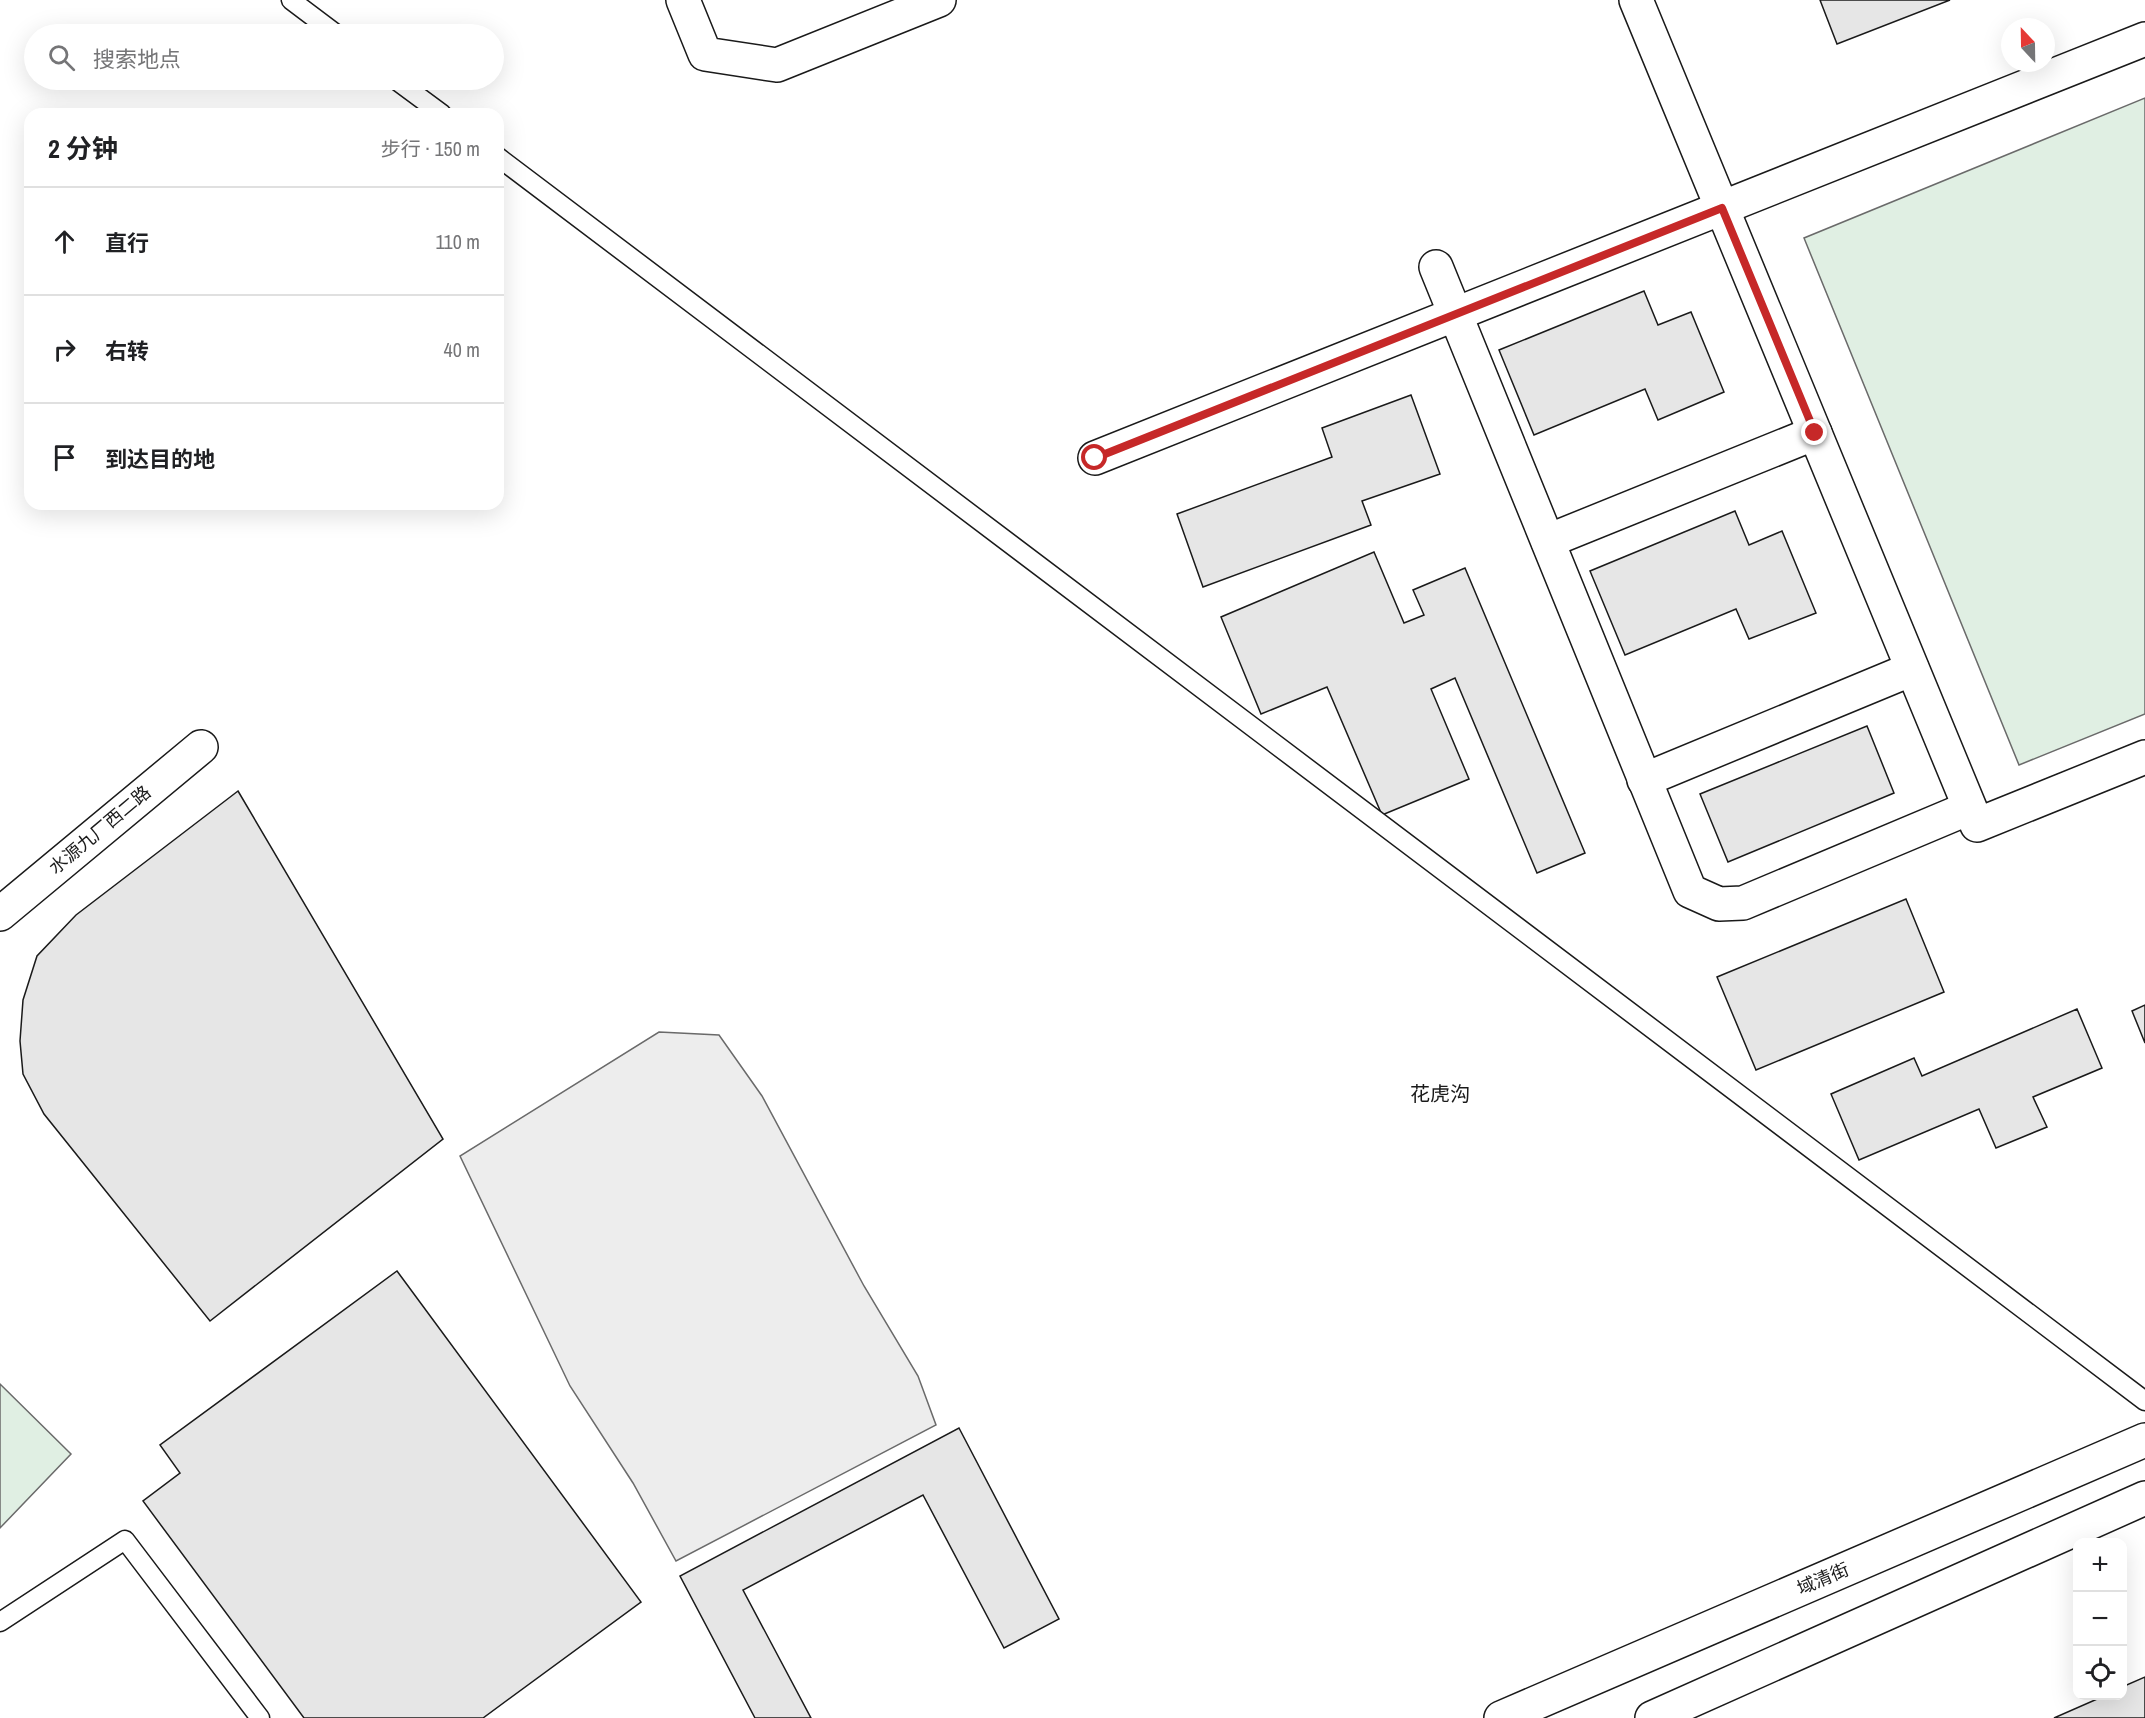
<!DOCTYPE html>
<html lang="zh">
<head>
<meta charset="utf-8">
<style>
  body { margin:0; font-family:"Archivo Narrow","Noto Sans SC",sans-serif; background:#f2f2f2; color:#202124 }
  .controls { position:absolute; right:18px; bottom:18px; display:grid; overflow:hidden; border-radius:12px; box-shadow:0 6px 24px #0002 }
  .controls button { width:54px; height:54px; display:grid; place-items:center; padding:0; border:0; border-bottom:2px solid #e0e0e0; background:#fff; color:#202124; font:30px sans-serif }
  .compass { position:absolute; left:2001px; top:18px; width:54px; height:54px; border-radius:50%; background:#fff; box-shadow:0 6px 24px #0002; rotate:338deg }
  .stop { position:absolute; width:18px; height:18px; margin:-14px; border:4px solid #c62828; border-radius:50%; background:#fff }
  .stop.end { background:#c62828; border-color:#fff; box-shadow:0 2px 6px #0008 }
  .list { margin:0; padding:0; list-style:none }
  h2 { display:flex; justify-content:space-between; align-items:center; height:78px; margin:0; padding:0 24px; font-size:26px }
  h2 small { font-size:20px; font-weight:400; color:#757577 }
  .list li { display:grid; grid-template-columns:39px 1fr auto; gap:18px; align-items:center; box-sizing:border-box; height:108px; padding:0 24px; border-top:2px solid #e0e0e0 }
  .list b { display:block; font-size:22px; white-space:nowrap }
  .list em { font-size:20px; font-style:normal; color:#757577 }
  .icon { flex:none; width:33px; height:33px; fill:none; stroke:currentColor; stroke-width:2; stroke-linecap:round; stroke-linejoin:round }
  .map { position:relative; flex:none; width:2145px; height:1718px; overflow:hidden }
  .search { position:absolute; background:#fff; box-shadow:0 6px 24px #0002; left:24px; top:24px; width:480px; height:66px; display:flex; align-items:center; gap:15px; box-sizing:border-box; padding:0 21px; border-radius:33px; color:#757577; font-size:22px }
  .panel { position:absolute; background:#fff; box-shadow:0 6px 24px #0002; left:24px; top:108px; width:480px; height:402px; border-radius:18px }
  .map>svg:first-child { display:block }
  .green { fill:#e0efe3; stroke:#6a6a6a; stroke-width:1.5 }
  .parking { fill:#ededed; stroke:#6a6a6a; stroke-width:1.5 }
  .building { fill:#e6e6e6; stroke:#1a1a1a; stroke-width:1.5 }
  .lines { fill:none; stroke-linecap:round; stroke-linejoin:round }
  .service-casing { stroke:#1a1a1a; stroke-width:21 }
  .minor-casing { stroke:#1a1a1a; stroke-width:36 }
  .tertiary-casing { stroke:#1a1a1a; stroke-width:36 }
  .service { stroke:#fff; stroke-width:18 }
  .minor { stroke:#fff; stroke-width:33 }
  .tertiary { stroke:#fff; stroke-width:33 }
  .route { stroke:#c62828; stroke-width:8 }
  .labels { text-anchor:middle; stroke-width:4.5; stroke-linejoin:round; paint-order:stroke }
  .street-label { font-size:18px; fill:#1a1a1a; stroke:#fff }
  .neighbourhood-label { font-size:20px; fill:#1a1a1a; stroke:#fff }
</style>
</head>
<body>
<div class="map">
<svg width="2145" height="1718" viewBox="0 0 2145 1718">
  <rect width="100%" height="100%" fill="#fff"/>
  <!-- green -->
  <g class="green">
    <path d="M2145,98V714L2019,765L1804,238Z"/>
    <path d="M0,1384L71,1454L0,1528Z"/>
  </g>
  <!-- parking -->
  <path class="parking" d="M659,1032L719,1035L762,1096L864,1286L918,1376L936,1425L676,1561L633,1483L570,1386L460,1156Z"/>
  <!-- building -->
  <g class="building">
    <path d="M1820,0H1950L1837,44Z"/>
    <path d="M1644,291L1658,325L1691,312L1724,392L1658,420L1645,389L1534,435L1499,350Z"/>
    <path d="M1411,395L1440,474L1362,501L1371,525L1203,587L1177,514L1332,457L1322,428Z"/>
    <path d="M1735,511L1749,545L1782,531L1816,613L1749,639L1736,609L1625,655L1590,571Z"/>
    <path d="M1374,552L1404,623L1424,615L1413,590L1465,568L1585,853L1537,873L1455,678L1431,689L1469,779L1382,815L1327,687L1261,714L1221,617Z"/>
    <path d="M1867,726L1894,793L1728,862L1700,794Z"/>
    <path d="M238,791L443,1139L210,1321L44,1114L23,1074L20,1041L23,1000L37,956L76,915Z"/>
    <path d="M1906,899L1944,992L1756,1070L1717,977Z"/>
    <path d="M2145,1005V1043L2132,1011Z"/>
    <path d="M2077,1009L2102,1068L2033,1097L2047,1127L1996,1148L1979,1109L1859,1160L1831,1094L1914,1058L1922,1076Z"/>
    <path d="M397,1271L641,1602L483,1718H304L143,1501L180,1473L160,1445Z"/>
    <path d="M959,1428L1059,1619L1004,1648L923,1495L743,1590L811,1718H755L680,1576Z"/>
    <path d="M2145,1677V1718H2054L2104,1696H2122V1687Z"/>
  </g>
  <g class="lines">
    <defs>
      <g id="service">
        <path d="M291,0L336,34"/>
        <path d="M396,80L442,114"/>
        <path d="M498,157L2145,1401"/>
        <path d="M0,1622L125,1540L260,1718"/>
      </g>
      <g id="minor">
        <path d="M683,0L705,54L777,65L939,0"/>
        <path d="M1636,0L1977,825L2145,757"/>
        <path d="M1436,267L1690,891L1719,904L1743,903L1969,808"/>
        <path d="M1095,458L2145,39"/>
        <path d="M1548,541L1815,433"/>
        <path d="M1644,780L1912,669"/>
        <path d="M0,914L201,747"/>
      </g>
      <g id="tertiary">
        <path d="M1501,1718L2145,1440"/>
        <path d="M1652,1718L2145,1498"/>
      </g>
    </defs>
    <!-- service casing -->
    <use href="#service" class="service-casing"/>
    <!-- minor casing -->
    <use href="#minor" class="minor-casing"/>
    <!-- tertiary casing -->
    <use href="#tertiary" class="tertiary-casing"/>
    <!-- service -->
    <use href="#service" class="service"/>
    <!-- minor -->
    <use href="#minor" class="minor"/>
    <!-- tertiary -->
    <use href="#tertiary" class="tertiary"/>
  </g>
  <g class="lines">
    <!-- route -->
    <path class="route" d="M1095,458L1722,208L1815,433"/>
  </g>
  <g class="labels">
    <!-- street labels -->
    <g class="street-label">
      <text transform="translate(100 830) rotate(-40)" y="6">水源九厂西二路</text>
      <text transform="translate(1823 1579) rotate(-23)" y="6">域清街</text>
    </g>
    <!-- neighbourhood labels -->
    <g class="neighbourhood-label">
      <text x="1440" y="1101">花虎沟</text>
    </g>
  </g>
</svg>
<div class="controls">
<button>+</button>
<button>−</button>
<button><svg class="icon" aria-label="locate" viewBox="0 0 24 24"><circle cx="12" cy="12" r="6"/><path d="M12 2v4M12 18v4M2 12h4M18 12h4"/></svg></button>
</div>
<svg class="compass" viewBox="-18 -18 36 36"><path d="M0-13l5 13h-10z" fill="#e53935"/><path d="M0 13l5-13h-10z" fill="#757577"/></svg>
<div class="stop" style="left:1095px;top:458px"></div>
<div class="stop end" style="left:1815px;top:433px"></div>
<div class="search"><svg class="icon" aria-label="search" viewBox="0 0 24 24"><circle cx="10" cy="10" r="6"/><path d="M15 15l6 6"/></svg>搜索地点</div>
<section class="panel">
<h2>2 分钟<small>步行 · 150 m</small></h2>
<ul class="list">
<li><svg class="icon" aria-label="ahead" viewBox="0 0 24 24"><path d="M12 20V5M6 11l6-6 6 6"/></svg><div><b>直行</b></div><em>110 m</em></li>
<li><svg class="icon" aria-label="right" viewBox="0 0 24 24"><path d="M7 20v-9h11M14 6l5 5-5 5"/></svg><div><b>右转</b></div><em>40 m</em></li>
<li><svg class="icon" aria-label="arrive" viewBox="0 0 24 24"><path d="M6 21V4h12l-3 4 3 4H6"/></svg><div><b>到达目的地</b></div></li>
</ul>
</section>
</div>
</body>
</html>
